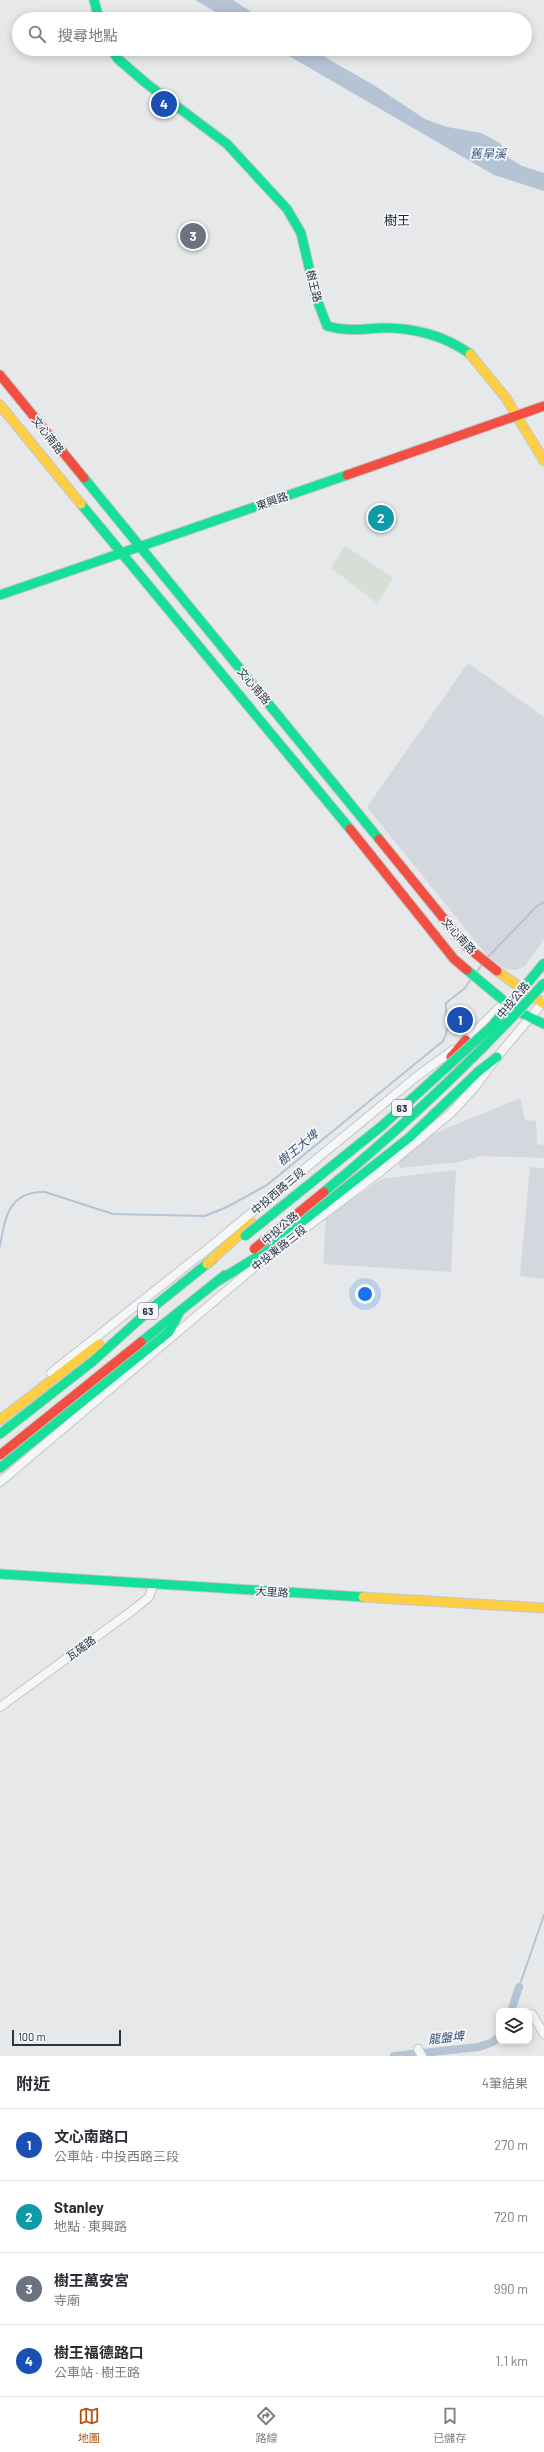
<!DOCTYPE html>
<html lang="zh-TW">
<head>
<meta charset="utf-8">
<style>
  body { margin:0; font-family:Barlow,"Noto Sans TC",sans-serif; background:#f2f2f3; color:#2b2b33 }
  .controls { position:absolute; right:12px; bottom:12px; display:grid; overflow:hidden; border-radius:8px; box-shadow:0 2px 10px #0003 }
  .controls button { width:36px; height:36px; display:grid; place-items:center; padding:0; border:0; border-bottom:1px solid #e1e1e2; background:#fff; color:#2b2b33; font:20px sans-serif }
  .scale { position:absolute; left:12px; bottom:10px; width:109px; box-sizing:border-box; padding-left:4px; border:2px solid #2b3445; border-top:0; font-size:11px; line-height:14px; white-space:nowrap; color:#2b3445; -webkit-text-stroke:3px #f4f6f9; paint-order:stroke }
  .you { position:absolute; left:365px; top:1294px; width:14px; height:14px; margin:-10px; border:3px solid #fff; border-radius:50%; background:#1a73e8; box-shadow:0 0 0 6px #1a73e833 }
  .badge { display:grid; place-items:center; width:26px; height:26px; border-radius:50%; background:#b45309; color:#fff; font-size:13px; font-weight:700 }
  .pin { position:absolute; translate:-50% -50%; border:2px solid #fff; box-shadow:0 1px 4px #0006 }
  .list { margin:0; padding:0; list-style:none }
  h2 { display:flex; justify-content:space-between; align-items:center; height:52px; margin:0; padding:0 16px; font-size:17px }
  h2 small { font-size:13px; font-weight:400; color:#7c7c81 }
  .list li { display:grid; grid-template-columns:26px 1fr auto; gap:12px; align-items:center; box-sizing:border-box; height:72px; padding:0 16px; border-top:1px solid #e1e1e2 }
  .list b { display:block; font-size:15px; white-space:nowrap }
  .list p { margin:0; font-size:13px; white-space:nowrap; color:#7c7c81 }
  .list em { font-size:13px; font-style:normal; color:#7c7c81 }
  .icon { flex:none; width:22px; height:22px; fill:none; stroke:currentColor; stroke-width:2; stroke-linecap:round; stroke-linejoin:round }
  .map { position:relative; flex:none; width:544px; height:2056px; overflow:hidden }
  .search { position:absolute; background:#fff; box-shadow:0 2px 10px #0003; left:12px; right:12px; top:12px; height:44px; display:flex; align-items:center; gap:10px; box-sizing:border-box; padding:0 14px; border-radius:22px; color:#7c7c81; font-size:15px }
  .sheet { height:340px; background:#fff }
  nav { display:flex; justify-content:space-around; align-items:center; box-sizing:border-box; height:56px; border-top:1px solid #e1e1e2; background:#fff; font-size:11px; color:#7c7c81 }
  nav a { display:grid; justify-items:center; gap:2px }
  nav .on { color:#b45309 }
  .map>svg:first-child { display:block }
  .built { fill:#d4d7dd }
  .green { fill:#d6ded6 }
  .water { fill:#b4c4d5 }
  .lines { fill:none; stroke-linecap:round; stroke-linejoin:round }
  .stream { stroke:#b4c4d5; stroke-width:2 }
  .canal { stroke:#b4c4d5; stroke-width:8 }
  .street-casing { stroke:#c4c6c8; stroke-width:10 }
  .fast-casing { stroke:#c4c6c8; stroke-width:11 }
  .slow-casing { stroke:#c4c6c8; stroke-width:11 }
  .jam-casing { stroke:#c4c6c8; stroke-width:11 }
  .street { stroke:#f5f6f7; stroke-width:8 }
  .fast { stroke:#16e098; stroke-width:9 }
  .slow { stroke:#ffcf43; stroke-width:9 }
  .jam { stroke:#f24e42; stroke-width:9 }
  .fast-bridge-casing { stroke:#c2c5c8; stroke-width:11; stroke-linecap:butt }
  .jam-bridge-casing { stroke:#c2c5c8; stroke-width:11; stroke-linecap:butt }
  .fast-bridge { stroke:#16e098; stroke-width:9 }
  .jam-bridge { stroke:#f24e42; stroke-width:9 }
  .labels { text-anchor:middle; stroke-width:3.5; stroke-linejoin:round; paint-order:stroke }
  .shield { fill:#f4f6f9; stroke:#676e7b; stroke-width:1 }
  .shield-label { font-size:10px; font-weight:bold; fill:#2b3445 }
  .street-label { font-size:11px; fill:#2b3445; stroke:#f4f6f9 }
  .water-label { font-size:12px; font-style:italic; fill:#34527a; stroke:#f4f6f9 }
  .quarter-label { font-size:13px; fill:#1d2536; stroke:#f4f6f9 }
</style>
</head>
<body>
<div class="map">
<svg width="544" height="2056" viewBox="0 0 544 2056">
  <rect width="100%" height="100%" fill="#e6e8ea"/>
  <!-- built -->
  <g class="built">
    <path d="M468,663L544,717V939L525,966L515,970L504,968L489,958L367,807Z"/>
    <path d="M520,1098L525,1120L536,1121L537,1144L544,1145V1158L482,1156L459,1162L400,1168L398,1162L433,1134Z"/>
    <path d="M530,1167L544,1168V1279L520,1276Z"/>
    <path d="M456,1170L451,1272L323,1264L326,1218L381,1179Z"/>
  </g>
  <!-- green -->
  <path class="green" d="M345,546L393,578L377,603L331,568Z"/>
  <!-- water -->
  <g class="water">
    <path d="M195,0H233L262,19H228Z"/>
    <path d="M277,49H311L375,86L425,119L447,127L481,133L500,143L509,158L522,166L544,173V191L494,175Z"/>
  </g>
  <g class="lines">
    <!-- stream -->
    <g class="stream">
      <path d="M487,958L537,906L544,902"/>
      <path d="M476,973L483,963"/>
      <path d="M0,1246C5,1217 9,1191 45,1192L113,1214L205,1216L227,1207L267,1185L443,1041C451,1028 445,1017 446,1003L464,989L472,978"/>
      <path d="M519,1987L544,1915"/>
    </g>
    <!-- canal -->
    <g class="canal">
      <path d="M511,2011L519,1987"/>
      <path d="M394,2056L479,2047L493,2042L499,2037"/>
    </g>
    <defs>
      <g id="street">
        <path d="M463,1043L505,1002"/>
        <path d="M300,1232L380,1172L451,1113L474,1088L497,1057L544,1001"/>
        <path d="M51,1373L210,1247L416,1077L453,1050"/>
        <path d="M0,1482L270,1254"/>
        <path d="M0,1707L133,1610L149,1597L154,1583"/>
        <path d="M532,2014L544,2034"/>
        <path d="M418,2049L422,2056"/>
      </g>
      <g id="fast">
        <path d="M94,0L99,19"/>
        <path d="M111,49L118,59L147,84L227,144L287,209L301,233L316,297L327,326C347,332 362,329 382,328C412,327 446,336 470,354"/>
        <path d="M84,478L379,839"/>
        <path d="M81,504L350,829"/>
        <path d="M0,595L347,475"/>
        <path d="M467,970L515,1010L544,1024"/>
        <path d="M218,1281L260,1255L410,1137L479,1071L497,1057"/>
        <path d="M141,1342L225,1275"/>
        <path d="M0,1434L92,1362L152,1308L213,1259"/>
        <path d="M0,1468L169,1332L179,1313"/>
        <path d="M0,1574L363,1597"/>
      </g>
      <g id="slow">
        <path d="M470,354L506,398L544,461"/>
        <path d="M0,405L81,504"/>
        <path d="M497,971L544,1004"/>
        <path d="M207,1264L252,1223"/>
        <path d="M0,1420L99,1344"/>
        <path d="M363,1597L544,1608"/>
      </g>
      <g id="jam">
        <path d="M0,375L84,478"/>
        <path d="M347,475L544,406"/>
        <path d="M350,829L454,959L467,970"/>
        <path d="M379,839L466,946L497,971"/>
        <path d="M451,1057L466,1040"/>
        <path d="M0,1455L141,1342"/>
      </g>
    </defs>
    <!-- street casing -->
    <use href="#street" class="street-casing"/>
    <!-- fast casing -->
    <use href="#fast" class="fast-casing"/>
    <!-- slow casing -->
    <use href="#slow" class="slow-casing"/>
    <!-- jam casing -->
    <use href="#jam" class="jam-casing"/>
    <!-- street -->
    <use href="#street" class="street"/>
    <!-- fast -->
    <use href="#fast" class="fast"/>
    <!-- slow -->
    <use href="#slow" class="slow"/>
    <!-- jam -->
    <use href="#jam" class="jam"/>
    <defs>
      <g id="fast-bridge">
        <path d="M324,1192C403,1127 476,1058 544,983"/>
        <path d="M245,1236L383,1125L492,1026L544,963"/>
      </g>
      <path id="jam-bridge" d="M254,1249L324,1192"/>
    </defs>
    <!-- fast-bridge casing -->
    <use href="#fast-bridge" class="fast-bridge-casing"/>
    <!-- jam-bridge casing -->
    <use href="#jam-bridge" class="jam-bridge-casing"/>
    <!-- fast-bridge -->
    <use href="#fast-bridge" class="fast-bridge"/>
    <!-- jam-bridge -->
    <use href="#jam-bridge" class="jam-bridge"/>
  </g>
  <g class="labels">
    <!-- shield labels -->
    <g class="shield">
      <rect x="392" y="1100" width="20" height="16" rx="3"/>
      <rect x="138" y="1303" width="20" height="16" rx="3"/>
    </g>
    <g class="shield-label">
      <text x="402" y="1112">63</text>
      <text x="148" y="1315">63</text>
    </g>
    <!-- street labels -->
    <g class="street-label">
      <text transform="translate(314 286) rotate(76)" y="4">樹王路</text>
      <text transform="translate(48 435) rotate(52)" y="4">文心南路</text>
      <text transform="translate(272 501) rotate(-19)" y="4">東興路</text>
      <text transform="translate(254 686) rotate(50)" y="4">文心南路</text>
      <text transform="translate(459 936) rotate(48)" y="4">文心南路</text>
      <text transform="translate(513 1000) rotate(-50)" y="4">中投公路</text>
      <text transform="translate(278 1191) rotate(-40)" y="4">中投西路三段</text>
      <text transform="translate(280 1228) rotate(-40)" y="4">中投公路</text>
      <text transform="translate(279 1248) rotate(-38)" y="4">中投東路三段</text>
      <text transform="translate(272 1592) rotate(4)" y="4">大里路</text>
      <text transform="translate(81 1648) rotate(-36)" y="4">瓦磘路</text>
    </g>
    <!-- water labels -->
    <g class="water-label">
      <text x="488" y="158">舊旱溪</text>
      <text transform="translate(298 1148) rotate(-39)" y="4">樹王大埤</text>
      <text transform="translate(446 2038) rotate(-6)" y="4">龍盤埤</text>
    </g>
    <!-- quarter labels -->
    <g class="quarter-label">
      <text x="397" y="225">樹王</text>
    </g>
  </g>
</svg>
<div class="controls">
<button><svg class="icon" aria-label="layers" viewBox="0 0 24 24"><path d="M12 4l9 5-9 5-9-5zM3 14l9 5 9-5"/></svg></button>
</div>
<div class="scale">100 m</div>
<div class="you"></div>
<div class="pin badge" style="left:460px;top:1020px;background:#1a4fb4">1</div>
<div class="pin badge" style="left:381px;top:518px;background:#0f9aa8">2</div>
<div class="pin badge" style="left:193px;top:236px;background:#6b7280">3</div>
<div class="pin badge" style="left:164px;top:104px;background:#1a4fb4">4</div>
<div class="search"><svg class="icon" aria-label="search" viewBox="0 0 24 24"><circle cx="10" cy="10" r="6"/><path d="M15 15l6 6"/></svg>搜尋地點</div>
</div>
<section class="sheet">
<h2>附近<small>4筆結果</small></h2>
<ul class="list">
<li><span class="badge" style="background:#1a4fb4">1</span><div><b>文心南路口</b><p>公車站 · 中投西路三段</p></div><em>270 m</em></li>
<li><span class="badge" style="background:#0f9aa8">2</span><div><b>Stanley</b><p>地點 · 東興路</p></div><em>720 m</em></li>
<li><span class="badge" style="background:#6b7280">3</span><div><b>樹王萬安宮</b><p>寺廟</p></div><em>990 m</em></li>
<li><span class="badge" style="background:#1a4fb4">4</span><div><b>樹王福德路口</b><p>公車站 · 樹王路</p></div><em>1.1 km</em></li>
</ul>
</section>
<nav>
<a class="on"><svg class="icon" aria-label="map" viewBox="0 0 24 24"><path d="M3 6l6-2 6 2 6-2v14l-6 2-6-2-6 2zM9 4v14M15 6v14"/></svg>地圖</a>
<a><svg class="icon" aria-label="directions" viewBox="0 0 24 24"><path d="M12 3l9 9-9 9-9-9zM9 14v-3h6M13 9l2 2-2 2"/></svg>路線</a>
<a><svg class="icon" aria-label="saved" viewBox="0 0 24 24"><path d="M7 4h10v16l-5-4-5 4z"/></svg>已儲存</a>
</nav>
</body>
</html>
